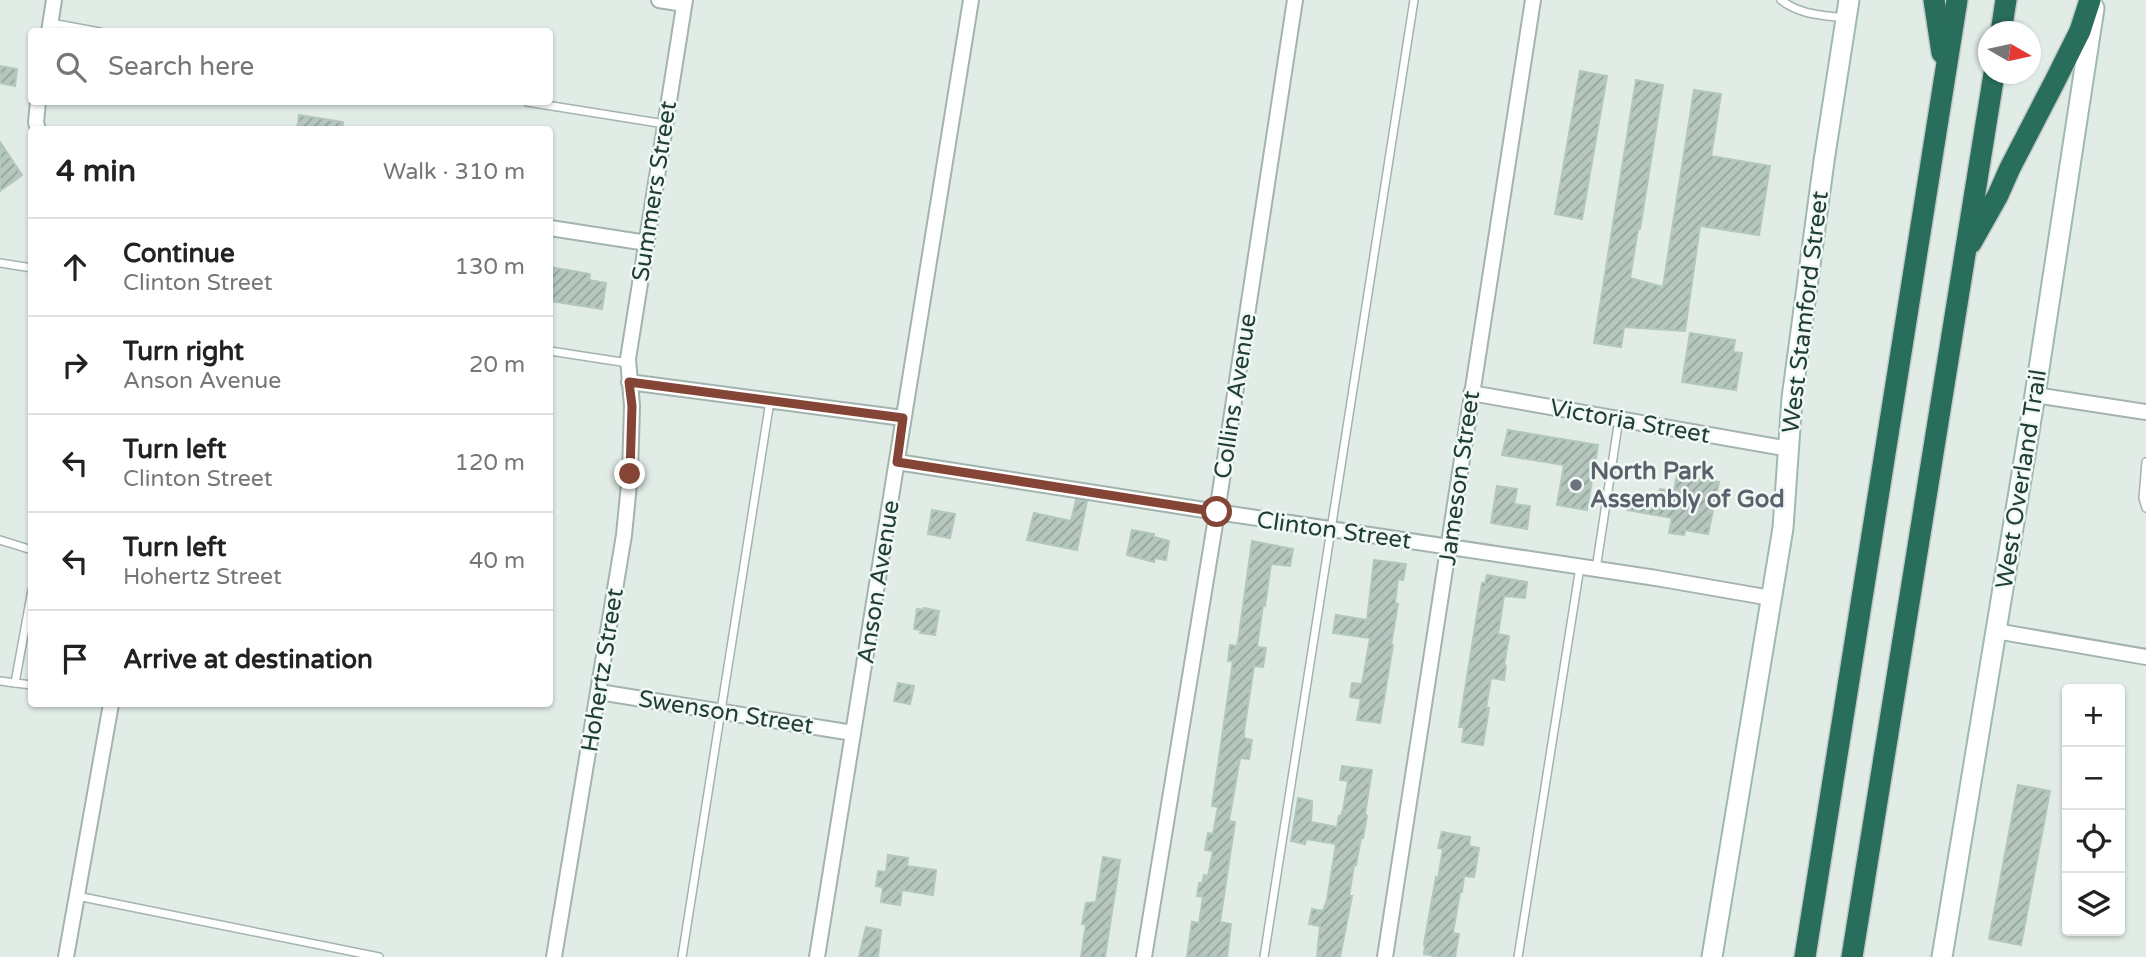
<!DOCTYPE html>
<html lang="en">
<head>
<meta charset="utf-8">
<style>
  body { margin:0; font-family:"Varela Round",sans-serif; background:#f6f6f6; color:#222 }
  .controls { position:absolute; right:21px; bottom:21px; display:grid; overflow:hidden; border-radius:7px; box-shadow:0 2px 5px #0004 }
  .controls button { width:63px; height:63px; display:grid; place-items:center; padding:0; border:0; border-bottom:2px solid #e0e0e0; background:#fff; color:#222; font:35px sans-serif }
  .compass { position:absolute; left:1978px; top:21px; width:63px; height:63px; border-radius:50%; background:#fff; box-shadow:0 2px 5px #0004; rotate:99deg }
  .stop { position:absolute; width:21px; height:21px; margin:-16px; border:5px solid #844536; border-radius:50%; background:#fff }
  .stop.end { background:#844536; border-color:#fff; box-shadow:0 2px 7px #0008 }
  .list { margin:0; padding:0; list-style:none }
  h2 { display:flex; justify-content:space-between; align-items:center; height:91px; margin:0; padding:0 28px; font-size:30px }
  h2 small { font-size:23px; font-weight:400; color:#767676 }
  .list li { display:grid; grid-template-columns:46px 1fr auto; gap:21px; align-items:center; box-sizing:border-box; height:98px; padding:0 28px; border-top:2px solid #e0e0e0 }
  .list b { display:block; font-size:26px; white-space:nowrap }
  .list p { margin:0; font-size:23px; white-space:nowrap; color:#767676 }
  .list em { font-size:23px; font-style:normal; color:#767676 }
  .icon { flex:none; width:38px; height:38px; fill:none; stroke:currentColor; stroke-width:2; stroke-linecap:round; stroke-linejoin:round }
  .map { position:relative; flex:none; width:2146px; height:957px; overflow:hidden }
  .search { position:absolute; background:#fff; box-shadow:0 2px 5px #0004; left:28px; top:28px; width:525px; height:77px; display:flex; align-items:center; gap:18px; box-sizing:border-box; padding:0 24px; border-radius:7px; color:#767676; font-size:26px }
  .panel { position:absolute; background:#fff; box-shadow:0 2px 5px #0004; left:28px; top:126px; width:525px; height:581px; border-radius:7px }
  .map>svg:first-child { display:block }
  .building { fill:url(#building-hatch); stroke:#b2c7bd; stroke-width:2 }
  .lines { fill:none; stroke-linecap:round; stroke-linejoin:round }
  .service-casing { stroke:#a3b4ad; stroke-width:10 }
  .minor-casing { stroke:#a3b4ad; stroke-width:18 }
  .secondary-casing { stroke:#9eb9ae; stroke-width:23 }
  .motorway-casing { stroke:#c1c9c6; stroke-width:24 }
  .service { stroke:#fff; stroke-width:7 }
  .minor { stroke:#fff; stroke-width:14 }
  .secondary { stroke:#fff; stroke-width:19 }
  .motorway { stroke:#296d5b; stroke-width:21 }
  .route { stroke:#844536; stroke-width:9 }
  .worship-dot { fill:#6b7280; stroke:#f1f9f5; stroke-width:2.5 }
  .labels { text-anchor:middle; stroke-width:5; stroke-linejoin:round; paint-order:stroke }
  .street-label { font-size:24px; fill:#203e34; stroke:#f1f9f5 }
  .worship-label { font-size:24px; font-weight:bold; fill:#5b616d; stroke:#f1f9f5; text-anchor:start }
</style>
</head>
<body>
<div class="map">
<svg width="2146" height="957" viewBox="0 0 2146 957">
  <defs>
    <pattern id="building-hatch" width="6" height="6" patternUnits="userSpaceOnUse" patternTransform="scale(1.75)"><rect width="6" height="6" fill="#b6c7bf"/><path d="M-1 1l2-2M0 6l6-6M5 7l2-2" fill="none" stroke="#94a39c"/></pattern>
  </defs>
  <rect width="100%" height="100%" fill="#e1ece6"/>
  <!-- building -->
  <g class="building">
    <path d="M0,66L17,69L15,86L0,83Z"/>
    <path d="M1580,71L1607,76L1582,219L1555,214Z"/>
    <path d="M1636,80L1663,85L1640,229H1638L1630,278L1663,287L1694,90L1721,94L1711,156L1770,166L1759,235L1700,226L1685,331L1624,327L1621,347L1594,343Z"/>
    <path d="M299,115L343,122L342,130H297Z"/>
    <path d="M0,142L22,175L0,191Z"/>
    <path d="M550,267L590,274L589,280L606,283L602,309L550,301Z"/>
    <path d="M1690,333L1735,340L1733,352L1742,353L1736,390L1682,382Z"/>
    <path d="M1508,430L1598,445L1587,510L1557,505L1564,465L1502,455Z"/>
    <path d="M1677,475L1719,482L1708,534L1685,530L1684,535L1669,533L1672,518L1627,510V494H1659L1660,489L1674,491Z"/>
    <path d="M1497,486L1517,489L1514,504L1530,506L1527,529L1491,523Z"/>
    <path d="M1076,500L1087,501L1077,550L1027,540L1034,513L1071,521Z"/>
    <path d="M932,510L955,514L950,538L928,534Z"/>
    <path d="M1132,530L1154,534V537L1169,541L1166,560L1155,558L1154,562L1127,555Z"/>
    <path d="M1252,541L1293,549L1290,566L1271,564L1265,606L1263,605L1257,647L1266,648L1263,667L1254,666L1244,731V738L1252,740L1249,759L1240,758L1229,821L1235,822L1220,922L1231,924L1227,957H1187L1192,922L1199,923L1203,897L1197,896L1199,883L1202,884L1204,875L1208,876L1213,851L1205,850L1208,833L1213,834L1218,807L1212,806L1233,661H1228L1230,645L1237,646L1239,635Z"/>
    <path d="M1374,560L1406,564L1403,580L1398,579L1395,603L1398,604L1391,645H1393L1380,723L1357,720L1361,699L1350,697L1352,683L1362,684L1370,638L1333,633L1336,615L1367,620Z"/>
    <path d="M1487,575L1527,582L1525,598L1504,596L1498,634L1509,636L1504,665L1506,666L1504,680L1491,678L1486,708H1489L1483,745L1462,742L1464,727H1459L1482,583H1485Z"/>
    <path d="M924,608L939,611L935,635L920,633L921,630L914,629L917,609L924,610Z"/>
    <path d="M898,683L914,686L910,704L894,701Z"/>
    <path d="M1342,766L1372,770L1365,814L1367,816L1363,838H1361L1356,865H1354L1349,896H1352L1340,957H1317L1320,926L1309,924L1312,909L1323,911L1327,900L1336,844L1306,839L1305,844L1291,841L1298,798L1312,801L1311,822L1337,827L1339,816H1341L1343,810L1348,781L1340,780Z"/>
    <path d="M2018,785L2050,791L2021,945L1989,939Z"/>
    <path d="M1442,832L1470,837L1469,846L1479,848L1474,877L1464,876L1462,892H1460L1453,933L1459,934L1455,957H1432L1433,955L1424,954L1425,944H1424L1436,877L1438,878L1443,849L1438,848Z"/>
    <path d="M888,855L908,858L907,866L936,870L933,895L902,890L900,905L881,902L883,887L876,886L878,871L886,872Z"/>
    <path d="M1103,857L1120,860L1105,957H1081L1086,924H1082L1086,903L1096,902Z"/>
    <path d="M866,927L881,930L878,957H859Z"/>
  </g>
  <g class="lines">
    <defs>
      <g id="service">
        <path d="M1781,0C1800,15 1822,15 1845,18"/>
        <path d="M51,23L100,32"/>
        <path d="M527,102L665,124"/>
        <path d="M0,263L32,268"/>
        <path d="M550,351L628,363"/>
        <path d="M2146,462L2143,498L2146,508"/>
        <path d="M0,540L32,550"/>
        <path d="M1596,569L1619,419"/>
        <path d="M32,590L15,683L32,685"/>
        <path d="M0,681L15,683"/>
        <path d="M77,896L379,957"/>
        <path d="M682,957L770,401"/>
        <path d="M1264,957L1414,0"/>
        <path d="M1518,957L1580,567"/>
      </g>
      <g id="minor">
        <path d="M659,0L684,4"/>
        <path d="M49,32L54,0"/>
        <path d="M38,130L36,122L38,102"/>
        <path d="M550,228L647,243"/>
        <path d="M629,382L903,418"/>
        <path d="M1471,393L1789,449"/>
        <path d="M2035,395L2146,412"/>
        <path d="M897,462L1217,512L1656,578L1771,598"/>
        <path d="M1996,631L2146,657"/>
        <path d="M599,692L853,733"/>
        <path d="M66,957L111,704"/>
        <path d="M554,957L624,535L630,474L632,406L628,359L685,0"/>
        <path d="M817,957L971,0"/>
        <path d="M1144,957L1217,512L1295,0"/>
        <path d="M1385,957L1533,0"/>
      </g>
      <g id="secondary">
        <path d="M1712,957L1783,528L1792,398L1824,161L1849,0"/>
        <path d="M1942,957L2035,395L2094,8"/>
      </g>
      <g id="motorway">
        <path d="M1934,0L1942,53"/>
        <path d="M2001,32L2006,0"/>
        <path d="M1971,243L1998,195L2010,168L2055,81L2080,31L2090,0"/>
        <path d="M1805,957L1957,0"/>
        <path d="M1852,957L1994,74"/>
      </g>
    </defs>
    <!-- service casing -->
    <use href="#service" class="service-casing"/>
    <!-- minor casing -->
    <use href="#minor" class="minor-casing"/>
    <!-- secondary casing -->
    <use href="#secondary" class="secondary-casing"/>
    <!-- motorway casing -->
    <use href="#motorway" class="motorway-casing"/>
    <!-- service -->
    <use href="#service" class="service"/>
    <!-- minor -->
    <use href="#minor" class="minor"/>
    <!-- secondary -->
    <use href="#secondary" class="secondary"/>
    <!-- motorway -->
    <use href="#motorway" class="motorway"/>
  </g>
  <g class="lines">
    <!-- route -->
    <path class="route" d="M630,474L632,406L629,382L903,418L897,462L1217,512"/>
  </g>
  <!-- markers -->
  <circle class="worship-dot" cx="1576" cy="485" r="7"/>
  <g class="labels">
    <!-- street labels -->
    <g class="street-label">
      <text transform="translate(654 191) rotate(-81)" y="8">Summers Street</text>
      <text transform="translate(1805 312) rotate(-83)" y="8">West Stamford Street</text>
      <text transform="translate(1235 396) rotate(-81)" y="8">Collins Avenue</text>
      <text transform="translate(1630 421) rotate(10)" y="8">Victoria Street</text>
      <text transform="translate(1459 478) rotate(-82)" y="8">Jameson Street</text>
      <text transform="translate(2021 479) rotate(-81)" y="8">West Overland Trail</text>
      <text transform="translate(1334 530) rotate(8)" y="8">Clinton Street</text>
      <text transform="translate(878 582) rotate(-81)" y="8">Anson Avenue</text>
      <text transform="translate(602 670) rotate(-81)" y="8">Hohertz Street</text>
      <text transform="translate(726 712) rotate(9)" y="8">Swenson Street</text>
    </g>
    <!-- worship labels -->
    <g class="worship-label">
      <text x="1590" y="479">North Park<tspan x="1590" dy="28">Assembly of God</tspan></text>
    </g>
  </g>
</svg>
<div class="controls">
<button>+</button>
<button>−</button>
<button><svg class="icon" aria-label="locate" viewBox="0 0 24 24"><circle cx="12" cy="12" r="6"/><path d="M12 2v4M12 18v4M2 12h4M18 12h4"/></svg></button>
<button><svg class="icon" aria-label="layers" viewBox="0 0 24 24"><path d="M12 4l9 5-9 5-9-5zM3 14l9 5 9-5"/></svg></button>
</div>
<svg class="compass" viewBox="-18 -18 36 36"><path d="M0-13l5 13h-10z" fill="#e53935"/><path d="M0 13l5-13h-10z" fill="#767676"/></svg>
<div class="stop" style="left:1217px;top:512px"></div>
<div class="stop end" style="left:630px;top:474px"></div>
<div class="search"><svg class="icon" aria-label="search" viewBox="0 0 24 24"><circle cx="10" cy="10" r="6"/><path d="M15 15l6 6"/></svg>Search here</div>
<section class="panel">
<h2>4 min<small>Walk · 310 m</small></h2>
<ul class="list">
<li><svg class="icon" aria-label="ahead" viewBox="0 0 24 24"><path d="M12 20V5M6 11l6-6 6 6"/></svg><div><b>Continue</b><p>Clinton Street</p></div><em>130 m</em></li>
<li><svg class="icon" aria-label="right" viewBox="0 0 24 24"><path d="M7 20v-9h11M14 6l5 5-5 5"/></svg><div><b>Turn right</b><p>Anson Avenue</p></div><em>20 m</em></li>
<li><svg class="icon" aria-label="left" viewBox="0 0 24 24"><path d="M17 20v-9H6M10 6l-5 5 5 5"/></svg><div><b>Turn left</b><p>Clinton Street</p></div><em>120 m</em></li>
<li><svg class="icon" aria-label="left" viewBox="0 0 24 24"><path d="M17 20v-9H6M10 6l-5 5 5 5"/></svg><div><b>Turn left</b><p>Hohertz Street</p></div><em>40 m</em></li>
<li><svg class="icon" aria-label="arrive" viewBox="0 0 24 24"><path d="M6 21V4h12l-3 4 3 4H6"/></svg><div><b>Arrive at destination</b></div></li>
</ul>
</section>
</div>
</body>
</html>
